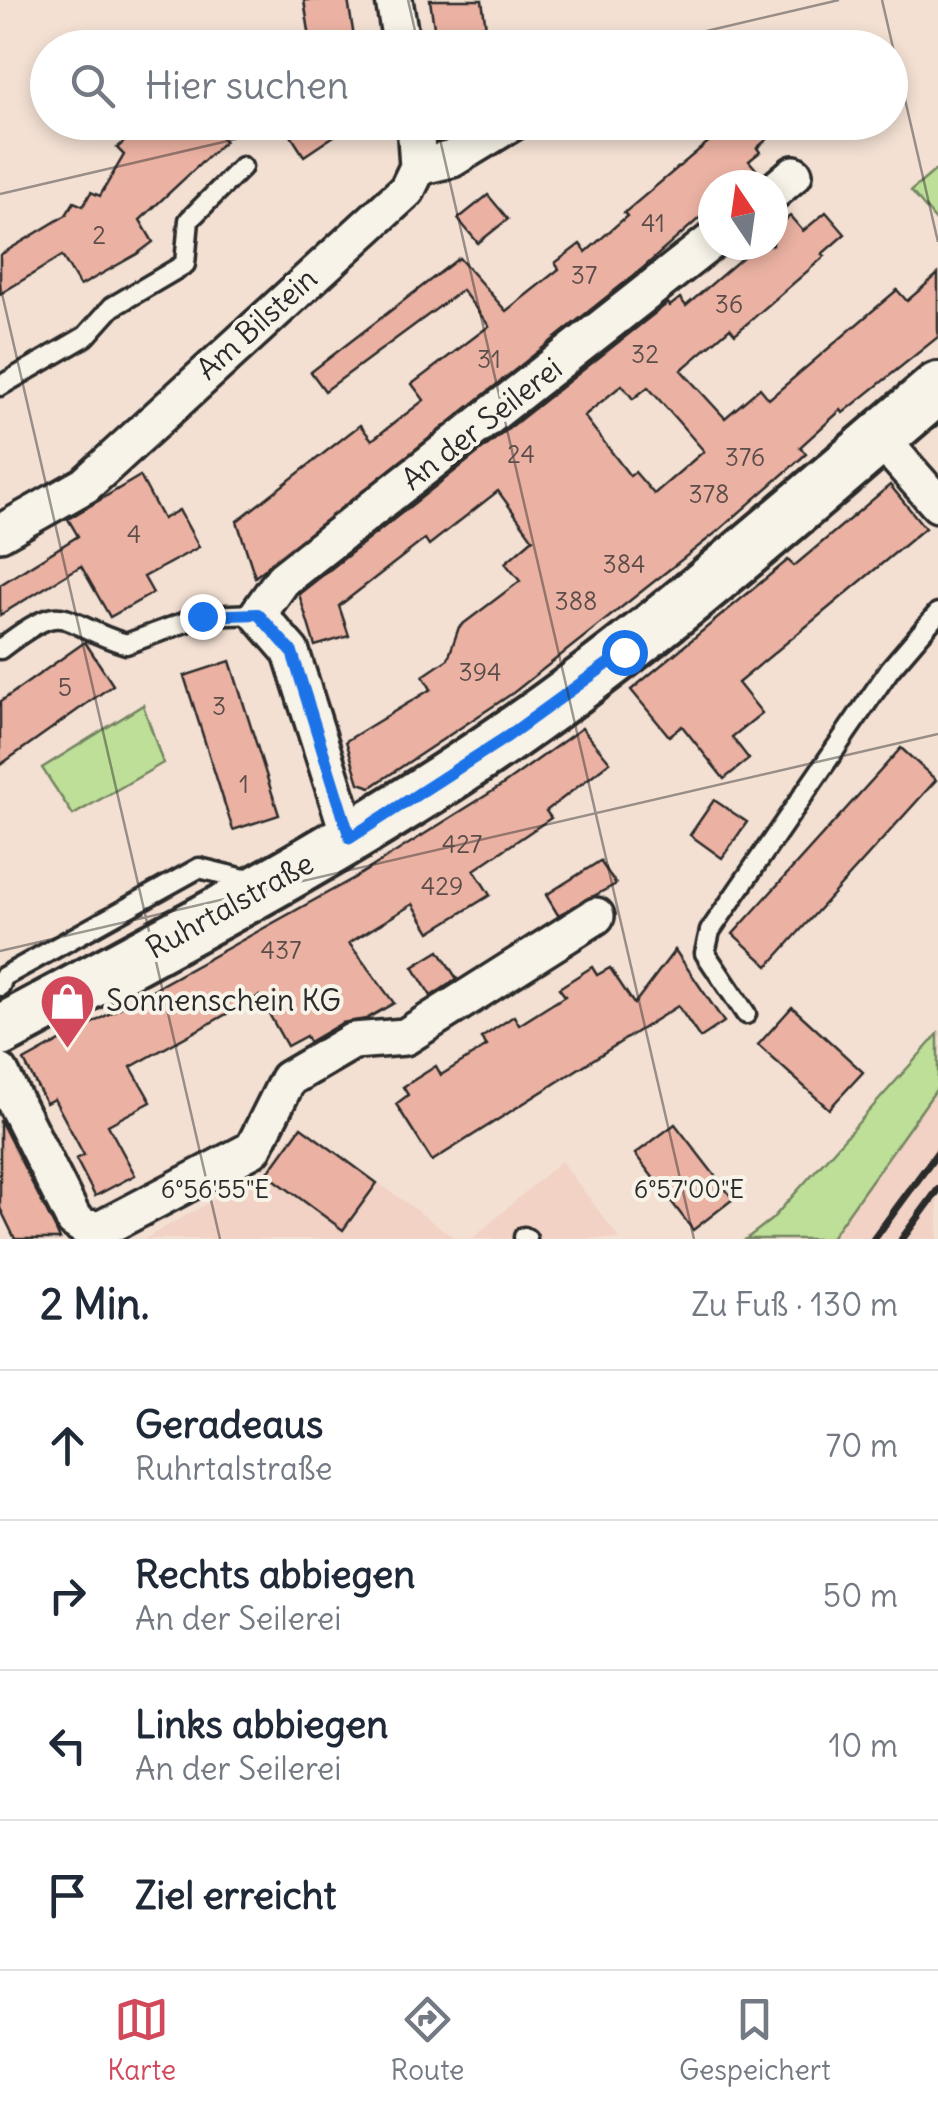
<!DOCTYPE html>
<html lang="de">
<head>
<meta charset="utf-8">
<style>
  body { margin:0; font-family:Delius,sans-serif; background:#f2f2f3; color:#1f2937 }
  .compass { position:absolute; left:698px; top:170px; width:90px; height:90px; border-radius:50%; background:#fff; box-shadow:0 5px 15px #0003; rotate:347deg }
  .stop { position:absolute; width:30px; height:30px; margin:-22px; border:8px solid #1a73e8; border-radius:50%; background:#fff }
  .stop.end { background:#1a73e8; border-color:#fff; box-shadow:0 2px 10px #0008 }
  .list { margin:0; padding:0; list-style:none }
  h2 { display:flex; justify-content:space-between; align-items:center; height:130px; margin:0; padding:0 40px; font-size:42px }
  h2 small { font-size:32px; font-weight:400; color:#747a83 }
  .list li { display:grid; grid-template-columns:65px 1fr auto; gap:30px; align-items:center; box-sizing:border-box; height:150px; padding:0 40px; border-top:2px solid #e0e1e3 }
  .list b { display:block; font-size:38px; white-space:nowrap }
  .list p { margin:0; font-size:32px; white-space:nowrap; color:#747a83 }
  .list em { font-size:32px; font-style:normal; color:#747a83 }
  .icon { flex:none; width:55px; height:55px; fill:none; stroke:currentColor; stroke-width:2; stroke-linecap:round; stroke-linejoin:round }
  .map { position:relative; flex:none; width:938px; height:1239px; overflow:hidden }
  .search { position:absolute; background:#fff; box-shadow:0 5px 15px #0003; left:30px; right:30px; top:30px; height:110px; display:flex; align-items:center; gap:25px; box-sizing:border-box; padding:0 35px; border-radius:55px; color:#747a83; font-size:38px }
  .sheet { height:730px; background:#fff }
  nav { display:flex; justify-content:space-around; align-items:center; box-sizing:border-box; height:140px; border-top:2px solid #e0e1e3; background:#fff; font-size:28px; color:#747a83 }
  nav a { display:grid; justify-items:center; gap:5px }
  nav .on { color:#d1495b }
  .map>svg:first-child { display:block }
  .built { fill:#f1d2c5 }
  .green { fill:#bedf98; stroke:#748562; stroke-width:2.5 }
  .building { fill:#ebb2a3; stroke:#2b2b2b; stroke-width:2.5; fill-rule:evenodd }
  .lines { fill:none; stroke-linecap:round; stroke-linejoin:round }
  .service-casing { stroke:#2b2b2b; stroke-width:25 }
  .minor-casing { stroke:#2b2b2b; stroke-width:42 }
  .secondary-casing { stroke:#2b2b2b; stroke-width:58 }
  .service { stroke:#f7f3e8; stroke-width:18 }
  .minor { stroke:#f7f3e8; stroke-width:35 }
  .secondary { stroke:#f7f3e8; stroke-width:50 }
  .rail { stroke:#2b2b2b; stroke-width:8 }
  .route { stroke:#1a73e8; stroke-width:12 }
  .ticks { fill:none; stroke:#2b2b2b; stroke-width:2.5; stroke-opacity:0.45 }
  .labels { text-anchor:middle; stroke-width:8; stroke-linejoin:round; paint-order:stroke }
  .number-label { font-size:25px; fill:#5b4d49 }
  .street-label { font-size:30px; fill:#2b2b2b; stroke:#f7f3e8 }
  .poi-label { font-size:30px; fill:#2b2b2b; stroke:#f7f3e8; text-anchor:start }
  .ticks-label { font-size:25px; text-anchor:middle; fill:#2b2b2b; stroke:#f7f3e8; stroke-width:8; stroke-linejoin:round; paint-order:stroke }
</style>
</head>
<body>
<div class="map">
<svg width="938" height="1239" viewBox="0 0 938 1239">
  <rect width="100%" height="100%" fill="#f3e0d3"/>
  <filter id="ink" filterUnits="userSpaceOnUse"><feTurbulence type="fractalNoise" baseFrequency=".01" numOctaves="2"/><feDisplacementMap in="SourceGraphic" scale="20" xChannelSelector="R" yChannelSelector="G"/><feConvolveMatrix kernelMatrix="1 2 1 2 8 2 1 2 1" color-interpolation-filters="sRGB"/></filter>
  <g filter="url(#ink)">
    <!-- built -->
    <g class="built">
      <path d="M938,1087V1239H830Z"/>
      <path d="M299,1125L456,1239H144L265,1171Z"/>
      <path d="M561,1161L620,1239H472Z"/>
    </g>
    <!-- green -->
    <g class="green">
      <path d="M938,168V223L911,191Z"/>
      <path d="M143,705L163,763L73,815L42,768Z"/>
      <path d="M938,1034V1087L830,1239H746L772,1219Z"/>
    </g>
    <!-- building -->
    <g class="building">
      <path d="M304,0H348L354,37L311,44Z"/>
      <path d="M430,0H482L486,28L477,29L480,48H437Z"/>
      <path d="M138,122H209L225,141L140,220L153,242L137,254L80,286L62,256L0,294V255L66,215L74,202L83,206L91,192L100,196L124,155L117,148L135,132Z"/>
      <path d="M282,122H355L304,156Z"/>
      <path d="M732,122H787L757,148L760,152L749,161L756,169L737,185H713V206L643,268L255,577L237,521L360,425L372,440L424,400L412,384L489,326L462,290L325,391L311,372L459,258L506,311L559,269L555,263L580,244L586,252L627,216L624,213Z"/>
      <path d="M488,195L508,219L478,243L458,219Z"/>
      <path d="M826,212L845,234L822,254L825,256L735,334L730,328L681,370L725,418L760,388L769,399L897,290L907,301L938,274V337L843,413L841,410L800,447L806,454L718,531L513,693L371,787L359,783L346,741L431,689L423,676L448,659L459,627L520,581L505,563L533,539L498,491L429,545L425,539L339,606L349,636L315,646L299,594L668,303L670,306L680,298L686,306L757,245H773V231L790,216L803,231ZM622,385L633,399L648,387L704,451L654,494L635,472L630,476L584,416Z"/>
      <path d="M140,476L163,519L179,510L199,547L144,577L153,593L110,617L81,566L0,615V585L78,536L68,519Z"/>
      <path d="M890,485L925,528L738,683L762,713L732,737L749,759L724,779L682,726L669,736L631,690L788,560L794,566Z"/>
      <path d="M85,642L113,685L0,765V702Z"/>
      <path d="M230,661L279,815L233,830L184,676Z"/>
      <path d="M582,728L610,762L546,811L551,818L474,870L490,895L430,932L413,904L349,943L394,1003L366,1019L342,1023L309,1042L306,1036L287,1046L259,996L131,1067L151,1102L108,1125L135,1175L95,1196L76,1159L84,1155L54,1099L46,1103L24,1061L356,877L501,786Z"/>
      <path d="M901,748L936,780L768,966L733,934Z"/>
      <path d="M714,800L747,822L722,858L690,835Z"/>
      <path d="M600,861L616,884L558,915L546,895Z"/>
      <path d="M675,950L724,1022L700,1038L678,1006L432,1161L396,1104L408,1095L403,1087L436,1066L441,1075L487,1046L481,1038L514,1016L519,1025L565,996L559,988L592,967L597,975L610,968L634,1004Z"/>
      <path d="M439,951L457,979L431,996L413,967Z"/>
      <path d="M792,1007L863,1072L829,1109L758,1045Z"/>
      <path d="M0,1120L56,1230L60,1239H15L0,1208Z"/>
      <path d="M675,1124L733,1199L693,1230L635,1154Z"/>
      <path d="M301,1127L377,1183L343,1230L267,1174Z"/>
    </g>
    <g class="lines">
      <defs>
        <g id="service">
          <path d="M0,386L86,336L112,307L185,264L189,220L242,167"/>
          <path d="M0,649C71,595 55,623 126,644L202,616L258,614"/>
          <path d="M0,986L3,977L199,868L257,882"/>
          <path d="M746,1014L705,953L710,931L890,669L938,613"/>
          <path d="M524,1237L527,1239"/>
        </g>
        <g id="minor">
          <path d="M394,0L402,48"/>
          <path d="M418,167L452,159L513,122"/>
          <path d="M773,192L794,174"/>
          <path d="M880,438L938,504"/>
          <path d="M0,533L85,485L407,190L418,167L415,122"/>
          <path d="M350,838L291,652L258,614L283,579L713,240"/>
          <path d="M0,1072L74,1220L86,1228L101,1229L253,1149L288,1079L353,1041L405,1037L596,916"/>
        </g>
        <path id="secondary" d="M0,1031C173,938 348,848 510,735C660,631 798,507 938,388"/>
      </defs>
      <!-- service casing -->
      <use href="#service" class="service-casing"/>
      <!-- minor casing -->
      <use href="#minor" class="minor-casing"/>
      <!-- secondary casing -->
      <use href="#secondary" class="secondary-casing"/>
      <!-- service -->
      <use href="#service" class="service"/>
      <!-- minor -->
      <use href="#minor" class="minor"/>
      <!-- secondary -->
      <use href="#secondary" class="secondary"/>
      <!-- rail -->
      <g class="rail">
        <path d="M874,1239L938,1152"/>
        <path d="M902,1239L938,1190"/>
      </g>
    </g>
  </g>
  <g class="lines" filter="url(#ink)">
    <!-- route -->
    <path class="route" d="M202,616L258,614L292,652L350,838L508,736L624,652"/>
  </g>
  <!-- ticks -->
  <path class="ticks" d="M408,0L419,48M882,0L938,242M634,48L839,0M436,122L694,1239M0,194L309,122M0,285L220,1239M0,951L938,734"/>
  <!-- icons -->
  <defs>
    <symbol id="shop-pin" viewBox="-11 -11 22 30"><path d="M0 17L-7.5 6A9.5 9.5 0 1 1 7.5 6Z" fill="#d1495b" stroke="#f7f3e8"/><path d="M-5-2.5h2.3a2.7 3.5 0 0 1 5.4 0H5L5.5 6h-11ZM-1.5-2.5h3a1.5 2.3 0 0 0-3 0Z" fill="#fff"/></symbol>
  </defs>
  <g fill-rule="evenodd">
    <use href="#shop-pin" x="36" y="970" width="63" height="86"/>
  </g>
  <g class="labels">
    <!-- number labels -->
    <g class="number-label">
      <text x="653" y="232">41</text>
      <text x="99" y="244">2</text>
      <text x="584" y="284">37</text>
      <text x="729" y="313">36</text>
      <text x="645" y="363">32</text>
      <text x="489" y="368">31</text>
      <text x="521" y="463">24</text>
      <text x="745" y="466">376</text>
      <text x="709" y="503">378</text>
      <text x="134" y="543">4</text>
      <text x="624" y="573">384</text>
      <text x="576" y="610">388</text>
      <text x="480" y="681">394</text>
      <text x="65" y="696">5</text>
      <text x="219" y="715">3</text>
      <text x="244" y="793">1</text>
      <text x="462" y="853">427</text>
      <text x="442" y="895">429</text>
      <text x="281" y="959">437</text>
    </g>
    <!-- street labels -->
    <g class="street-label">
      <text transform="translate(257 324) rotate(-42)" y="10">Am Bilstein</text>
      <text transform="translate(482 424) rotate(-38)" y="10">An der Seilerei</text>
      <text transform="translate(230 906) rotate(-29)" y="10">Ruhrtalstraße</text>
    </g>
    <!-- poi labels -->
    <g class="poi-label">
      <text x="106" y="1011">Sonnenschein KG</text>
    </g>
  </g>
  <g class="ticks-label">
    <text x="215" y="1198">6°56'55"E</text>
    <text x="689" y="1198">6°57'00"E</text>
  </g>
</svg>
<svg class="compass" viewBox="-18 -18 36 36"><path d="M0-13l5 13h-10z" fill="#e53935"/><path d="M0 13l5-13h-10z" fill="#747a83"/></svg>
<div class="stop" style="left:624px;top:652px"></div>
<div class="stop end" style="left:202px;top:616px"></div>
<div class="search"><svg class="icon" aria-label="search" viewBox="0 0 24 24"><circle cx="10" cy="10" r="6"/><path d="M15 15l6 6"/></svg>Hier suchen</div>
</div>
<section class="sheet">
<h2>2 Min.<small>Zu Fuß · 130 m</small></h2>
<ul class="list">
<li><svg class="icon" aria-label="ahead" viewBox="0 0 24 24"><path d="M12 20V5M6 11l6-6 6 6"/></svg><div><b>Geradeaus</b><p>Ruhrtalstraße</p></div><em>70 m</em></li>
<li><svg class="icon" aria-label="right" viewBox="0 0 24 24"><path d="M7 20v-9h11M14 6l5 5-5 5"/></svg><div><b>Rechts abbiegen</b><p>An der Seilerei</p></div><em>50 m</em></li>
<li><svg class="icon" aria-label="left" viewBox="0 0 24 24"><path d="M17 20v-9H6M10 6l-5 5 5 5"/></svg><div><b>Links abbiegen</b><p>An der Seilerei</p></div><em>10 m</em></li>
<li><svg class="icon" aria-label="arrive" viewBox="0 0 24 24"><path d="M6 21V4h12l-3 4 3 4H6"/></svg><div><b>Ziel erreicht</b></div></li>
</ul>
</section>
<nav>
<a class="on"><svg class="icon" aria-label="map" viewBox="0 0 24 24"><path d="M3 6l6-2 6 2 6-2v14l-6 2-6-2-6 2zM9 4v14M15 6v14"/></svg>Karte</a>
<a><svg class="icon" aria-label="directions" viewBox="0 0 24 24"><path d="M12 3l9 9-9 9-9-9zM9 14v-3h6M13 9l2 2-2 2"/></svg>Route</a>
<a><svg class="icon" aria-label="saved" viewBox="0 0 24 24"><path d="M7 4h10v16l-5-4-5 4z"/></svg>Gespeichert</a>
</nav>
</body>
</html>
